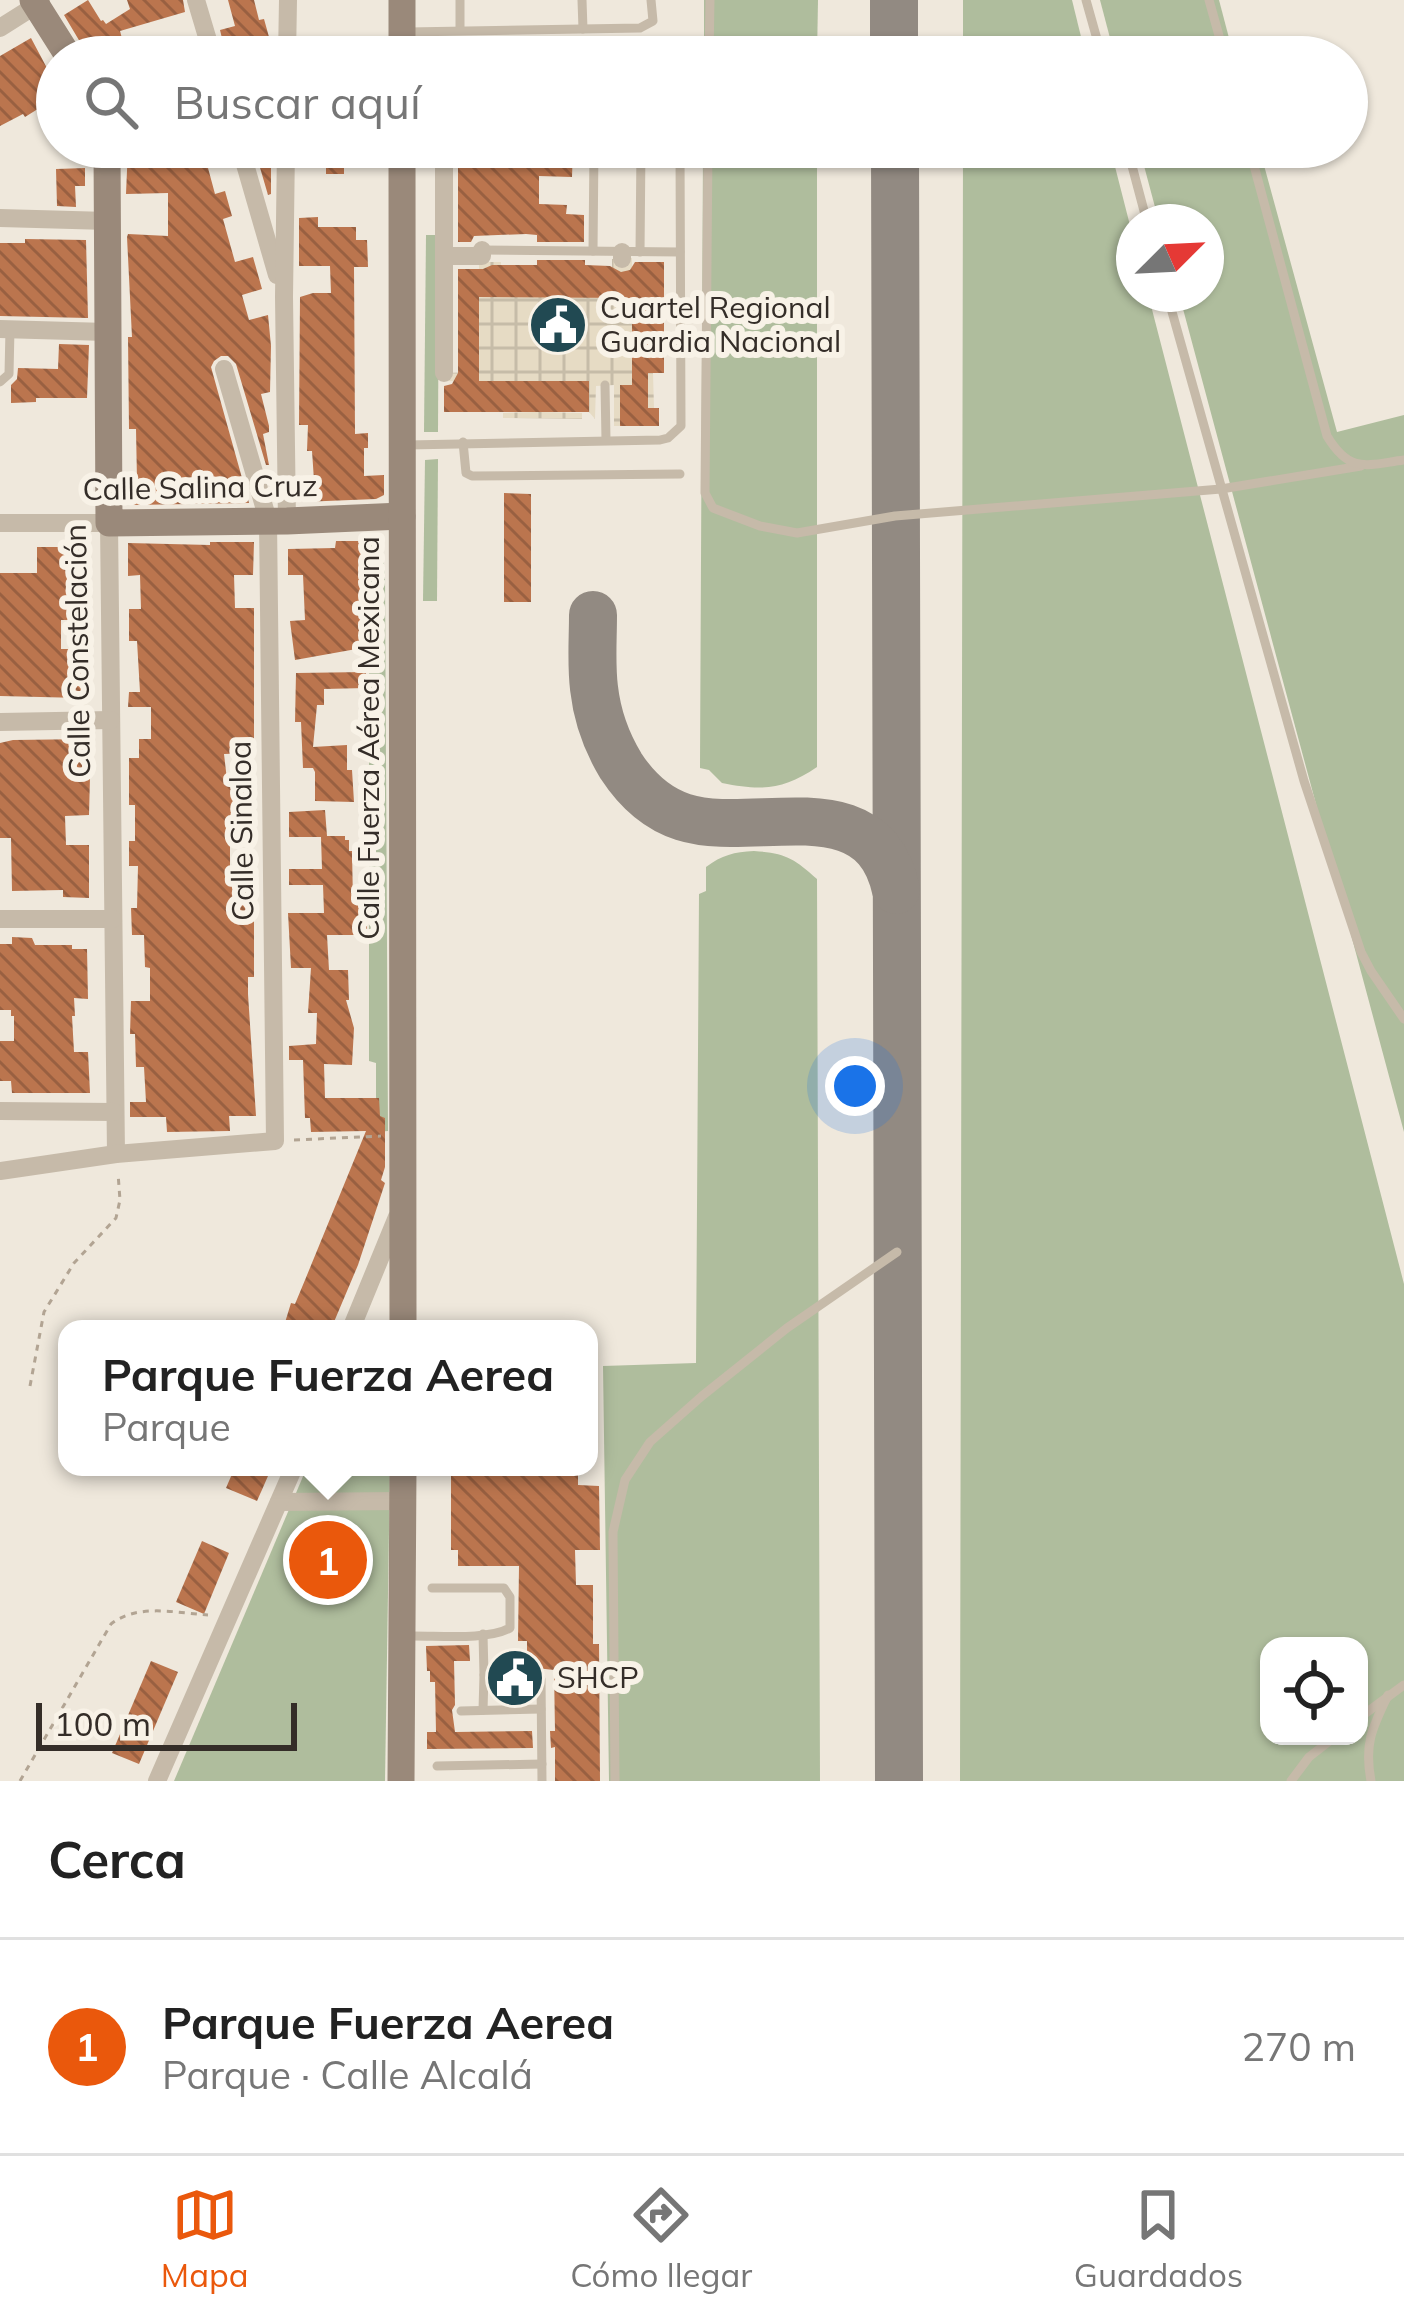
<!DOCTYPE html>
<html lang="es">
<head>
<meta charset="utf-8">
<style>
  body { margin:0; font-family:Mulish,sans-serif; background:#f6f6f6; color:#222 }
  .controls { position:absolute; right:36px; bottom:36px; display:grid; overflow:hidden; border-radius:24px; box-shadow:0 3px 9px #0004 }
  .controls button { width:108px; height:108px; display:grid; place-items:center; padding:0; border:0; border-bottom:3px solid #e0e0e0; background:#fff; color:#222; font:60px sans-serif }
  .compass { position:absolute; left:1116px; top:204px; width:108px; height:108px; border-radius:50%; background:#fff; box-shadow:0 3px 9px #0004; rotate:66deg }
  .scale { position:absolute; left:36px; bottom:30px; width:261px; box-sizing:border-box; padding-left:12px; border:6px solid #342d28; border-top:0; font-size:33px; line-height:42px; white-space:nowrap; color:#342d28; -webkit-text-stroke:9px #f8f2e7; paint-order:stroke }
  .you { position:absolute; left:855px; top:1086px; width:42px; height:42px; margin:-30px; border:9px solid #fff; border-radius:50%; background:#1a73e8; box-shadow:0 0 0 18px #1a73e833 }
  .badge { display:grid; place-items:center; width:78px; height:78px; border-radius:50%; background:#ea580c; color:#fff; font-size:39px; font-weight:700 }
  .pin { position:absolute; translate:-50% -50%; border:6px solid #fff; box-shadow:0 3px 12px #0006 }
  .popup { position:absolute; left:58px; top:1320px; width:540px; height:156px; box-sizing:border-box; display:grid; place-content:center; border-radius:24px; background:#fff; filter:drop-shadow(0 3px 9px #0005); font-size:39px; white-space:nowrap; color:#767676 }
  .popup b { font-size:45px; color:#222 }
  .popup::after { content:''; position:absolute; left:50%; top:100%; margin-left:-24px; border:24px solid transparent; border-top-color:#fff }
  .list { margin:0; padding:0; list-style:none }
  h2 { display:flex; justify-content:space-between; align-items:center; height:156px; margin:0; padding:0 48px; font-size:51px }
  h2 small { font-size:39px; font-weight:400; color:#767676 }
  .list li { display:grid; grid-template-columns:78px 1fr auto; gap:36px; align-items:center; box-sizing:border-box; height:216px; padding:0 48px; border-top:3px solid #e0e0e0 }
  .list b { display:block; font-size:45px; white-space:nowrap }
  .list p { margin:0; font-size:39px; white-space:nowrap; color:#767676 }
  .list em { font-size:39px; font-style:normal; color:#767676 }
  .icon { flex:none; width:66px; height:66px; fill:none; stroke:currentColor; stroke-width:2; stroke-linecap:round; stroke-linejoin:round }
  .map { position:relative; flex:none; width:1404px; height:1781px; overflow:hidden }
  .search { position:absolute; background:#fff; box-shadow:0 3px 9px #0004; left:36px; right:36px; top:36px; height:132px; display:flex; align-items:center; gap:30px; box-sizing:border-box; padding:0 42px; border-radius:66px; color:#767676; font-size:45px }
  .sheet { height:372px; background:#fff }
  nav { display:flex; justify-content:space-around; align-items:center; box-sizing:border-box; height:168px; border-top:3px solid #e0e0e0; background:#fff; font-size:33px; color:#767676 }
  nav a { display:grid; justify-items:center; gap:6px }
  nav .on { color:#ea580c }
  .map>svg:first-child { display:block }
  .green { fill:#afbd9d; fill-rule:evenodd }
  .plaza { fill:url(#plaza-grid) }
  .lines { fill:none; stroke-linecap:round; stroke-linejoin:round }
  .taxiway { stroke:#928a82; stroke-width:48 }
  .building { fill:url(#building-back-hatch) }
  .path { stroke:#b2a493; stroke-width:3; stroke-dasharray:6 6; stroke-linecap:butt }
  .lane { stroke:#c6baa9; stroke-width:9 }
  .street { stroke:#c6baa9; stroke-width:18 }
  .secondary { stroke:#9a897a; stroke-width:27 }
  .labels { text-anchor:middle; stroke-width:12; stroke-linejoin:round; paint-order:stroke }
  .poi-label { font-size:30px; fill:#342d28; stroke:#f8f2e7; text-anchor:start }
  .street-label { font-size:30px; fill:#342d28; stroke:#f8f2e7 }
</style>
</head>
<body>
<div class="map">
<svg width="1404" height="1781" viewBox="0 0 1404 1781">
  <defs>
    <pattern id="plaza-grid" width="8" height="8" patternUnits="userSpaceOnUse" patternTransform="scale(3)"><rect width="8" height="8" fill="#e6dbc4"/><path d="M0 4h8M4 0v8" fill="none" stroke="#c6bca8"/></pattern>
    <pattern id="building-back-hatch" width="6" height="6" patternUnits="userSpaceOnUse" patternTransform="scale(3)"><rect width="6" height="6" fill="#bb754e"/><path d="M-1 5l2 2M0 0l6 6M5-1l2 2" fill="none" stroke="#996041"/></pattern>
  </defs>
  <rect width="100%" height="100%" fill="#efe8dc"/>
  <!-- green -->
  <g class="green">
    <path d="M704,0H818L817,57H704Z"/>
    <path d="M963,0H1072L1086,57H963Z"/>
    <path d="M1100,0H1219L1234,57H1115Z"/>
    <path d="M703,147H817V767C783,790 762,791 722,783L709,770L700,768Z"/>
    <path d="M963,147H1110L1134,241V294H1148L1404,1284V1781H960ZM1269,1646H1359V1736H1269Z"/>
    <path d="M1139,147H1259L1337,432L1404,415V1132L1179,294H1206V222H1159Z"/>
    <path d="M426,235H439L438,432H424Z"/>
    <path d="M438,459L437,601H423L425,460Z"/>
    <path d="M369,534L381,542L385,573L388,1131L376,1132V1063L369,1061Z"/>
    <path d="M754,851C785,853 794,858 817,879L820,1781H609L603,1366L696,1363L699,894L706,891V867C722,855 734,852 754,851Z"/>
    <path d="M307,1467H390L385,1781H174Z"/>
  </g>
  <!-- plaza -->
  <path class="plaza" d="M632,258V372L653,373L654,408L646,409L639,400L648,399V385L620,426H614V385L596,386L595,419L589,412L588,381L542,382V412L582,413V419L503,418V413L534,412V382L444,381V373L479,372V262H501L500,296L612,297V259Z"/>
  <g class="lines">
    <!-- taxiway -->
    <g class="taxiway">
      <path d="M894,0V57"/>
      <path d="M895,147L899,1781"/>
      <path d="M593,615C593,639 591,664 594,688C597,715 607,743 621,766C636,789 655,808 683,817C754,840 873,782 896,890"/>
    </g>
  </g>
  <!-- building -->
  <g class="building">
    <path d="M88,0L101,21L103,20L106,24L130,9L127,0H183L185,12L120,31L127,57H89L64,15Z"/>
    <path d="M228,0H254L259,20L264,19L269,37L242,44L244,50L226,55L220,30L235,26Z"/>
    <path d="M192,37L199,57H130V52Z"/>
    <path d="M31,38L57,87V97L25,117L23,114L0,126V56Z"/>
    <rect x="651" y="43" width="42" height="14"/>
    <path d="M128,147H227L230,162L208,168L215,194L225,191L232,216L223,219L235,262L253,257L262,289L242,295L249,320L268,315L271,346L270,392L261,394L269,426V432L263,434L269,465H266L236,364L228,356H221L214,361L211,367L249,503L132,505V481H137L136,429H129L128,337H132L127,237L128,234L168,236V193L126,194Z"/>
    <path d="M254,147H271V194L268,195Z"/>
    <path d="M299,147H344V174H326V162H299Z"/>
    <path d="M482,147H573L572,177L539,176V204L567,205L566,214L584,215V242H537V235L526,234L474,236L471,242H458V154L465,155Z"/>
    <path d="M85,168V186H75L76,207L57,206L56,169Z"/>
    <path d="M318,217V227H356V240H367L368,267H354L355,434L368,433V448H364V476L384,475V495L376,499L301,502V480H314L312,451H307L308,425H299L300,297L313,293H331L330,266H299V218Z"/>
    <path d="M25,239L86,240L88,318L0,316V243H25Z"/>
    <path d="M537,260H585V265L610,266L621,272L630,270L635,262H664V373H648V408H659V426H620V385H632V298L479,297V381H589V412H444V386L452,384L458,373V269H483L492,265H537Z"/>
    <path d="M59,344L89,345L87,398H36V402L11,403V385L17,379L18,368L58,369Z"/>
    <path d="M504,493L531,494V602H504Z"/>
    <path d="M336,541H366L367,589L366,606H362V648L295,660L290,621L305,620L303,575H288V549L335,548Z"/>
    <path d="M210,542H254L253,575H234L235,608H254V753L224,754L227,780L243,781L245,812H250V835H230V880H254V977H248V994L256,1116H229L230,1131L167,1132L166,1117H130V1102H146L144,1067H136L135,1034H130L131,1001H150V968L145,967L144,935H132L131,908H137L138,866H129V841H135V805H129V758H139V739H151V707H128L129,692H140L137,641H129V609H141L140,575L128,576V543L210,545Z"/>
    <path d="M37,547H89V596H74L75,620H61V649H80L90,659L89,674H84L81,698L0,696V573H37Z"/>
    <path d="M366,672V688L324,689V705H317L313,747L347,745V770H352L354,802L315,801V772L313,768H303L301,722H295L296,673Z"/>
    <path d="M91,739L89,815L65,816L66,845H89V898L63,897V890L12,891L11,838H0V743L13,740Z"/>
    <path d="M325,810L327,836H345V840H349V851H352L353,902H367V935H327L329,970H348L349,1000H346L354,1028L352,1065L324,1064L325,1098H379L380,1116L385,1118V1167L381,1180L385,1183L358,1265L331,1329H283L291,1303L295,1304L305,1280L366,1131L311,1132L310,1118H305L303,1060H289V1046L316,1044L317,1013H308L311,968H291L288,913H324L323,885H289V869H322L321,837H289V812Z"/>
    <path d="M12,937L32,938L35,945H72V949H87L88,999L74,998L75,1016H72L74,1052H88L90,1093H12L11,1081H0V1041H14V1016H11V1010H0V944H12Z"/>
    <path d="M235,1467H272L257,1501L226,1488Z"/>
    <path d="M451,1467H578V1485L599,1486L600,1550H575L576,1585H593V1644H599L600,1781H555V1747L551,1748L550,1731H555L554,1670L527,1667V1641H518L519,1566H458V1550H451Z"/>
    <path d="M202,1541L229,1553L204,1614L176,1602Z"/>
    <path d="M469,1645L470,1661H454L455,1705L452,1710L455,1732L532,1731L533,1748L427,1749V1732H436L435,1682H430V1671H427L426,1646Z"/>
    <path d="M151,1661L178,1672L139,1764L112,1753Z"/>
  </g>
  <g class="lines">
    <!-- path -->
    <g class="path">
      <path d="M294,1140L381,1136"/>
      <path d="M30,1386L44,1312L74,1263L116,1218L120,1200L118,1173"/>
      <path d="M20,1781L111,1624C138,1603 176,1613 208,1615"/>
    </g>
    <!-- lane -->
    <g class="lane">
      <path d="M582,0L583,29"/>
      <path d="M1086,0L1102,57"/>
      <path d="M1209,0L1225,57"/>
      <path d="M460,30V0"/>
      <path d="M408,32L640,28L653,21L651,0"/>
      <path d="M709,57L710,0"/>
      <path d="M708,147L705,493L713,508L760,526L797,533L895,516L1221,489L1361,466"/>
      <path d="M1127,147L1147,222"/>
      <path d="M1249,147L1327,436C1350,474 1366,465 1404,460"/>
      <path d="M482,250L680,252"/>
      <path d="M593,251L594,147"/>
      <path d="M640,252L641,147"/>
      <path d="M1167,294L1304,781L1361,952L1371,971L1404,1019"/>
      <path d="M0,382L9,374L10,329"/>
      <path d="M605,385L606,440"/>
      <path d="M463,442L466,473L472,476L680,474"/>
      <path d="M408,445L660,440L668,438L681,426L680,147"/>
      <path d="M483,1634L484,1675"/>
      <path d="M407,1636C435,1635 487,1641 510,1628V1597L504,1588H432"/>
      <path d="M483,1710L484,1675L535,1676L541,1679L542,1781"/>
      <path d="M461,1711L541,1709"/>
      <path d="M1359,1718L1404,1685"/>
      <path d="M437,1766L542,1764"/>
      <path d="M615,1781L613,1532L625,1480L650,1442L702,1396L787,1328L897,1252"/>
      <path d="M1291,1781L1309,1757L1336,1736"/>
      <path d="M1371,1781C1364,1744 1372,1728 1388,1695"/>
    </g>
    <!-- street -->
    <g class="street">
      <path d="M196,0L213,57"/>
      <path d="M0,28L41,2"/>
      <path d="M287,57L288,0"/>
      <path d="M240,147L277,275"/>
      <path d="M286,147L284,297L287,521"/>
      <path d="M0,218L108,221"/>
      <path d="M444,256H482V250"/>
      <path d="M622,259V252"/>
      <path d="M0,329L107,332"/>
      <path d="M444,373V147"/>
      <path d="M0,523H109L116,1154"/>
      <path d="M0,722L111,720"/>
      <path d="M0,919H113"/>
      <path d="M0,1111L114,1112"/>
      <path d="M0,1171L116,1154L275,1141L268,520L224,369"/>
      <path d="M351,1329L397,1217"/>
      <path d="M279,1502L403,1501"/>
      <path d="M157,1781L294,1467"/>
    </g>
    <!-- secondary -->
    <g class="secondary">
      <path d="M33,0L69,57"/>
      <path d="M402,57V0"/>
      <path d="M107,147L109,523L287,521L402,516"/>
      <path d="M402,147L403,1329"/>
      <path d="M401,1781L403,1467"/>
    </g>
  </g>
  <!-- icons -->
  <defs>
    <symbol id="civic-disc" viewBox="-11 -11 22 22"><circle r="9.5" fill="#214952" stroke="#f8f2e7"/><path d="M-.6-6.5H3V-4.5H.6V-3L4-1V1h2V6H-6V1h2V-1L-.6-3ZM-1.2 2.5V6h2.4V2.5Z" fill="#fff"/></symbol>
  </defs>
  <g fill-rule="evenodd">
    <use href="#civic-disc" x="525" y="292" width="66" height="66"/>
    <use href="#civic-disc" x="482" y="1645" width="66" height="66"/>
  </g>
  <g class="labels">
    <!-- poi labels -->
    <g class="poi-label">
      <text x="600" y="318">Cuartel Regional<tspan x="600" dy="34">Guardia Nacional</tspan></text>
      <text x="557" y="1688">SHCP</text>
    </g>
    <!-- street labels -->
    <g class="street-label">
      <text transform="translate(200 488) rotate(-1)" y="10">Calle Salina Cruz</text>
      <text transform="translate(78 651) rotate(-91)" y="10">Calle Constelación</text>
      <text transform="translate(369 738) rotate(-90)" y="10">Calle Fuerza Aérea Mexicana</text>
      <text transform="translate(242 831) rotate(-91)" y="10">Calle Sinaloa</text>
    </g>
  </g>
</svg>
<div class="controls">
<button><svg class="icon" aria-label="locate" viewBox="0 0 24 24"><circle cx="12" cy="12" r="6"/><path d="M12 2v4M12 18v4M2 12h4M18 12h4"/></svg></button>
</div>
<svg class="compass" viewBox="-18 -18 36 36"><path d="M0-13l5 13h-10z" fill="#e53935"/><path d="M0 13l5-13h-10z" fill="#767676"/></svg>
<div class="scale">100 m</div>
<div class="you"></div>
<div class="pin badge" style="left:328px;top:1560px">1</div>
<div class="popup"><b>Parque Fuerza Aerea</b>Parque</div>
<div class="search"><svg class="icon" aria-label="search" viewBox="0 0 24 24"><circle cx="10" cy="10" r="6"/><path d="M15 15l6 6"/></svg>Buscar aquí</div>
</div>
<section class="sheet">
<h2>Cerca<small></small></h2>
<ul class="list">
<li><span class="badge">1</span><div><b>Parque Fuerza Aerea</b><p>Parque · Calle Alcalá</p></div><em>270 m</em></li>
</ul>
</section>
<nav>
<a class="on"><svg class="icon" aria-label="map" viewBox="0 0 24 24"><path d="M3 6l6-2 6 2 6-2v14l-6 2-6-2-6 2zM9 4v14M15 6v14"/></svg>Mapa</a>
<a><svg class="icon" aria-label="directions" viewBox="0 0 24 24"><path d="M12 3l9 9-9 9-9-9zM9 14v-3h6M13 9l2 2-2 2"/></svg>Cómo llegar</a>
<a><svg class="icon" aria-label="saved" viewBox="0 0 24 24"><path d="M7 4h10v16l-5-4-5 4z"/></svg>Guardados</a>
</nav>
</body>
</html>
